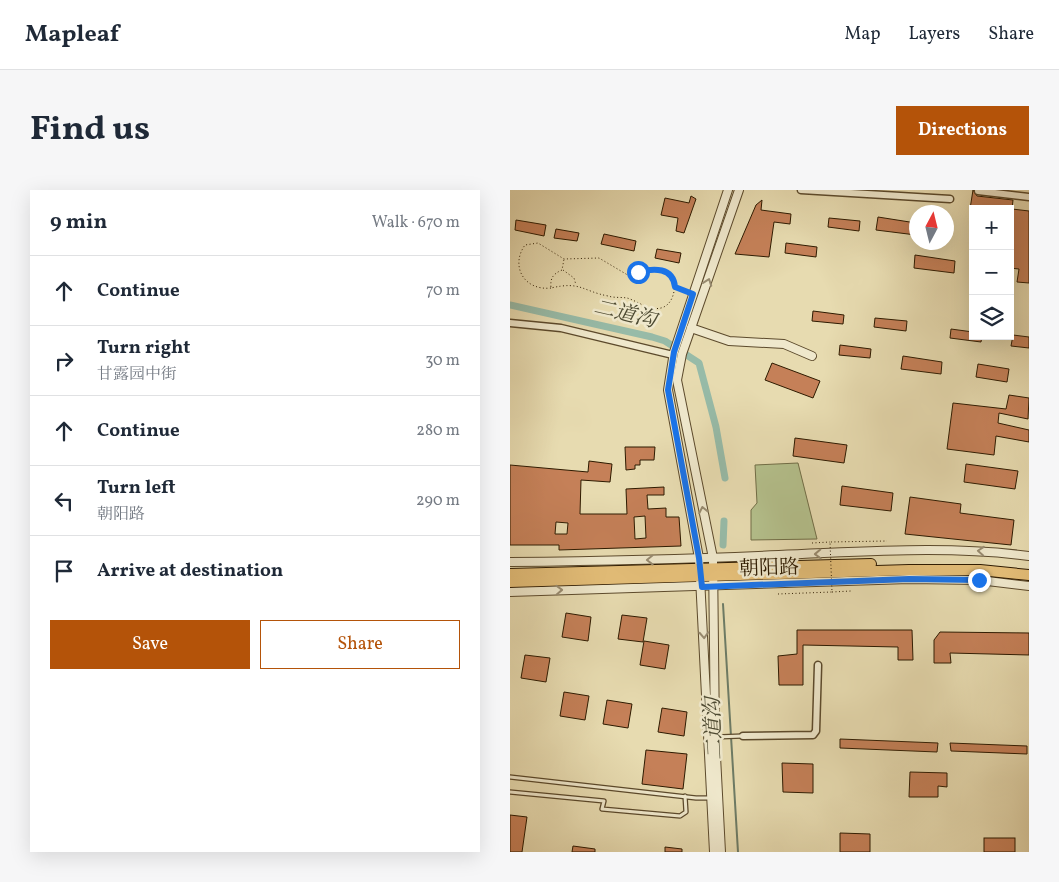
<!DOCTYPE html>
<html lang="en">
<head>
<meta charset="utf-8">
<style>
  body { margin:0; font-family:Vollkorn,"Noto Serif SC",serif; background:#f6f6f7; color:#1f2937 }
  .controls { position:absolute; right:15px; top:15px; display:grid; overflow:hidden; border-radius:0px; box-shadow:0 5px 20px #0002 }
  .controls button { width:45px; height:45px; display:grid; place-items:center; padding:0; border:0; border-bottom:1px solid #e0e1e3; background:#fff; color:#1f2937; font:25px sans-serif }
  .compass { position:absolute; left:399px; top:15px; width:45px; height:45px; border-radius:50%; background:#fff; box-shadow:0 5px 20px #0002; rotate:7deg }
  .stop { position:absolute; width:15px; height:15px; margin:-11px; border:4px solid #1a73e8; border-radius:50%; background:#fff }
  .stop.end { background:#1a73e8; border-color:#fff; box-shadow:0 1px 5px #0008 }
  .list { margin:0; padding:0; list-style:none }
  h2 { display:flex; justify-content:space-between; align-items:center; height:65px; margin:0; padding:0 20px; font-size:21px }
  h2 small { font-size:16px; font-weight:400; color:#747a83 }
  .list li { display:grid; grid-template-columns:32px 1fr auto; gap:15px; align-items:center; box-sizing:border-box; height:70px; padding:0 20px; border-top:1px solid #e0e1e3 }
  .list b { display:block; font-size:19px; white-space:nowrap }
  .list p { margin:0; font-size:16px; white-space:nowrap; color:#747a83 }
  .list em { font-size:16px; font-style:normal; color:#747a83 }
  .actions { display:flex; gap:10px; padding:15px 20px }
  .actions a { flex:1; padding:11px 0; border:1px solid #b45309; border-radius:0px; text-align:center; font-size:18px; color:#b45309 }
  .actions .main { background:#b45309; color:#fff }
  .icon { flex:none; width:28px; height:28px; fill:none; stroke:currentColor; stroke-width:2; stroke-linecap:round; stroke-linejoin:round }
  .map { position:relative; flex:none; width:519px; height:662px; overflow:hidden; border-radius:0px }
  header { display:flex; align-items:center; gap:30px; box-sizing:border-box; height:70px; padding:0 25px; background:#fff; border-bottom:1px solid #e0e1e3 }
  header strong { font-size:24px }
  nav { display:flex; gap:28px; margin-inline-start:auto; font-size:18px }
  .intro { display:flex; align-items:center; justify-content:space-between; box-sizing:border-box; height:120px; padding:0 30px }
  h1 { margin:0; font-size:35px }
  .button { padding:12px 22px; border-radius:0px; background:#b45309; color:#fff; font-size:18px; font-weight:700 }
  main { display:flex; gap:30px; padding:0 30px }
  aside { flex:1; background:#fff; border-radius:0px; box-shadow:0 5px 20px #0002 }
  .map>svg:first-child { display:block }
  .green { fill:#b4c08c; stroke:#706d46 }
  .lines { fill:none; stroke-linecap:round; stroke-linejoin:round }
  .stream { stroke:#6d7b65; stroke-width:2 }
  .canal { stroke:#97bba8; stroke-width:7 }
  .building { fill:#c58058; stroke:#2d1a00; fill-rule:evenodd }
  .service-casing { stroke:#5c4a2c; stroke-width:5.5 }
  .minor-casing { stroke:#5c4a2c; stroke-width:9 }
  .tertiary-casing { stroke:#5c4a2c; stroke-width:10 }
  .trunk-casing { stroke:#2d1a00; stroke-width:12 }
  .path { stroke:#2d1a00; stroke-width:1; stroke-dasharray:1 2.5; stroke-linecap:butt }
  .service { stroke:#efe8cc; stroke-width:3 }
  .minor { stroke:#efe8cc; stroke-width:6 }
  .tertiary { stroke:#efe8cc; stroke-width:8 }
  .trunk { stroke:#e4be78; stroke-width:10 }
  .path-bridge { stroke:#2d1a00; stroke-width:1; stroke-dasharray:1 2.5; stroke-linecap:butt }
  .oneway { stroke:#988b70 }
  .route { stroke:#1a73e8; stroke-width:6 }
  .labels { text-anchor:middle; stroke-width:5; stroke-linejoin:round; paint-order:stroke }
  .street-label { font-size:20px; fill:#2d1a00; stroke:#efe8cc }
  .water-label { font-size:21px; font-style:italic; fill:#4d4a32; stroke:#efe8cc }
</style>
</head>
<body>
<header>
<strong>Mapleaf</strong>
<nav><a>Map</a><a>Layers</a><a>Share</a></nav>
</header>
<div class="intro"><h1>Find us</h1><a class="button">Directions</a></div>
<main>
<aside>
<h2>9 min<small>Walk · 670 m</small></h2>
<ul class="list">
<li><svg class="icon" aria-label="ahead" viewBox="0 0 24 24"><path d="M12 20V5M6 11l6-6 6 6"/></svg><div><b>Continue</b></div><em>70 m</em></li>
<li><svg class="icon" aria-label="right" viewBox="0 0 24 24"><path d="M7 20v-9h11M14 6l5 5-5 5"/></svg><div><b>Turn right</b><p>甘露园中街</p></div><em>30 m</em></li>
<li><svg class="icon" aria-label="ahead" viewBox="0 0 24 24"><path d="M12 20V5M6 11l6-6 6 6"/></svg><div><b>Continue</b></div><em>280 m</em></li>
<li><svg class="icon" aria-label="left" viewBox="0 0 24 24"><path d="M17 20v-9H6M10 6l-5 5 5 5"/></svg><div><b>Turn left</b><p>朝阳路</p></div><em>290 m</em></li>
<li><svg class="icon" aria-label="arrive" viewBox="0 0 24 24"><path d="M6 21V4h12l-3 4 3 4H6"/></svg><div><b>Arrive at destination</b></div></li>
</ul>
<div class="actions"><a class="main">Save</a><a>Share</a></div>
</aside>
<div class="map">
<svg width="519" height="662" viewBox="0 0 519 662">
  <rect width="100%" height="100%" fill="#e7dbb0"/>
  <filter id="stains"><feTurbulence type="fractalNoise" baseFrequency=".004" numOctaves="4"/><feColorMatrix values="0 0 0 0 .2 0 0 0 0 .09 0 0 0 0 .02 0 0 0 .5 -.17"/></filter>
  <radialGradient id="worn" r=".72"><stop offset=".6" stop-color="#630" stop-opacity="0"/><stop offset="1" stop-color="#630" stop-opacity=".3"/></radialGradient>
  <!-- green -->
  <path class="green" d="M288,273L307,349L241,350V320L247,313L245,275Z"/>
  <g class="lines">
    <!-- stream -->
    <path class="stream" d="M213,414L228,662"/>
    <!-- canal -->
    <g class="canal">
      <path d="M0,115L142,147L155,151L189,173L206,237L215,288"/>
      <path d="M213,355L214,331"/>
    </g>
  </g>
  <!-- building -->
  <g class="building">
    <path d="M463,0L467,6L503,10L502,19L519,21V93L507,92L509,79L500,78V19H460Z"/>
    <path d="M181,6L186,9L174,43L166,41L168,28L151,25L155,8L179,13Z"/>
    <path d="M252,10L251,20L281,24L280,34L264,32L259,67L225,64L246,15Z"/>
    <path d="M368,27L406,33V45L366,40Z"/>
    <path d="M319,28L350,31L349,41L318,37Z"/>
    <path d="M6,30L36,35L34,46L5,40Z"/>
    <path d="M46,39L69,43L67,51L44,48Z"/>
    <path d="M94,44L126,51L124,61L91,54Z"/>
    <path d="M276,53L307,57L306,67L275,63Z"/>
    <path d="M147,59L171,63L169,73L145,68Z"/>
    <path d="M405,65L445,71L444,83L404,78Z"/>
    <path d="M303,121L334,125L333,134L302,131Z"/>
    <path d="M365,128L397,131L396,141L364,137Z"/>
    <path d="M441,139L463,142V146H472L471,152L440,148Z"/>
    <path d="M503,145L519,147V158L501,156Z"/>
    <path d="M330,155L361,159L360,168L329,165Z"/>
    <path d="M393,166L432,172L431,184L391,179Z"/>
    <path d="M262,173L310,191L303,208L255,190Z"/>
    <path d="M468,174L499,179L497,192L466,187Z"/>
    <path d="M499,205L519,208L518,229L489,223L488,233L519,240V252L486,246L484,265L437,259L443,213L496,219Z"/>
    <path d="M285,248L337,255L334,273L283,266Z"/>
    <path d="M115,257H145L144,270H130V275H125V279L116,280Z"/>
    <path d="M79,271L102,274L100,292L71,290L70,324H117L116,299L154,297V305H137L138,319L156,318V327H169L171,356L49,360V355H0V275L78,282ZM135,326L136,348L125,349L124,327ZM46,332L58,333L57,344H45Z"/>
    <path d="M456,274L508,281L505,299L454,292Z"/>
    <path d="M332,296L383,303L381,321L330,315Z"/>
    <path d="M400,307L451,314L450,323L504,330L501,355L395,344Z"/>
    <path d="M56,423L81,427L78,451L52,447Z"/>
    <path d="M112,425L137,428L133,452L108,449Z"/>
    <path d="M287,440H402L403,470H388V457L293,455V495H269L268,466L287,464Z"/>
    <path d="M430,442L519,443V465L440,463L441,473H424V450Z"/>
    <path d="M134,451L159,455L155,479L130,475Z"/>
    <path d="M15,465L40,468L36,492L11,488Z"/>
    <path d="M54,502L79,506L75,530L50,526Z"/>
    <path d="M97,510L122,514L118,538L93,534Z"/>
    <path d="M152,518L177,522L174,546L148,542Z"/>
    <path d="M330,549L428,553L427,562L330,558Z"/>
    <path d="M440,553L517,556V564L441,561Z"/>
    <path d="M136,560L177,564L173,599L132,594Z"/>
    <path d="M272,573L303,574V603L273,602Z"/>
    <path d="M400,582L437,583V597L428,596V607H399Z"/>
    <path d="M0,625L17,627L12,662H0Z"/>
    <path d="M330,643L360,644V662H330Z"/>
    <rect x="474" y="648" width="31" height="14"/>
    <path d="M63,656L85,659V662H62Z"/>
    <path d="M155,657L172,659V662H155Z"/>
  </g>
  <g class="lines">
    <defs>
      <g id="service">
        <path d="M206,547L232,546"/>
        <path d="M0,587L186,608H201"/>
        <path d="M0,602L94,611L92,619L170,626L176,622L175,606"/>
      </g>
      <g id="minor">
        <path d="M291,0L440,9"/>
        <path d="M468,1L519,7"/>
        <path d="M0,133L51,138L163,165"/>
        <path d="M233,546L303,545L306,541L308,475"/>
      </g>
      <g id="tertiary">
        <path d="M181,138L219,151L274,154L302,166"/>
        <path d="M0,372C90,371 179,369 269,365C352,362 436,355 519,366"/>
        <path d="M0,402L399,389L469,390L519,396"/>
        <path d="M204,662L189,368L158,200L164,162L218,0"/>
        <path d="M211,662L205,547L203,368L167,190L172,164L229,0"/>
      </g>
      <g id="trunk">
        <path d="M0,384L361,374"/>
        <path d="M0,392L399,380H470L519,385"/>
      </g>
    </defs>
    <!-- service casing -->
    <use href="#service" class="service-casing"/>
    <!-- minor casing -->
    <use href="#minor" class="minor-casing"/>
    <!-- tertiary casing -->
    <use href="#tertiary" class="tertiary-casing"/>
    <!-- trunk casing -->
    <use href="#trunk" class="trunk-casing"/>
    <!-- path -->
    <g class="path">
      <path d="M53,80L64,88L66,95"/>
      <path d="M166,97L176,103"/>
      <path d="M41,98C14,101 0,76 15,55L28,53L54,69L89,68L121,87C135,77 152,77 164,89C166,99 163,115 151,118C138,121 128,111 117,108C111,107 104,108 98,106C72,101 71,91 41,98C40,88 43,84 52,80L54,69"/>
      <path d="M302,353L320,352"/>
      <path d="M322,402L341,401"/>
    </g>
    <!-- service -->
    <use href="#service" class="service"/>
    <!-- minor -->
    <use href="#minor" class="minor"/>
    <!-- tertiary -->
    <use href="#tertiary" class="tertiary"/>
    <!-- trunk -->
    <use href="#trunk" class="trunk"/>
    <!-- path-bridge -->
    <path class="path-bridge" d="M268,404L322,402L320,352L377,351"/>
  </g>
  <!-- one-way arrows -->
  <defs><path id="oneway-chevron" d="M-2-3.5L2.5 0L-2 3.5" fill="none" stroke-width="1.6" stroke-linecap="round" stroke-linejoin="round" transform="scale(1.25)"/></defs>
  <g class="oneway">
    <use href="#oneway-chevron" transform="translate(198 92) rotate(-70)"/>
    <use href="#oneway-chevron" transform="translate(193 320) rotate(-102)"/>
    <use href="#oneway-chevron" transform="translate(471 361) rotate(-176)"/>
    <use href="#oneway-chevron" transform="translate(308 364) rotate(178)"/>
    <use href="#oneway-chevron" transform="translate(140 370) rotate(179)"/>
    <use href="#oneway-chevron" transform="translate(49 400) rotate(-2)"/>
    <use href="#oneway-chevron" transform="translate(194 445) rotate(87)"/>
  </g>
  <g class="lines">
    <!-- route -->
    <path class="route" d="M128,82C144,78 163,77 165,97L183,104L164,162L158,200L189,368L192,397L399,389L469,390"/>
  </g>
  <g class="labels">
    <!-- street labels -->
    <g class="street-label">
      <text transform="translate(259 377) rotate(-2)" y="7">朝阳路</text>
    </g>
    <!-- water labels -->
    <g class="water-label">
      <text transform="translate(115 123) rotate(13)" y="7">二道沟</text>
      <text transform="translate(203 539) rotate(-93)" y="7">二道沟</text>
    </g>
  </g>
  <rect width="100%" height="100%" filter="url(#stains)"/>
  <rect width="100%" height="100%" fill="url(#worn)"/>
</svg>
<div class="controls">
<button>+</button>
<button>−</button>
<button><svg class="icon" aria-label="layers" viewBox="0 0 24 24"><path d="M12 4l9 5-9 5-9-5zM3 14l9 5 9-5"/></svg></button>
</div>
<svg class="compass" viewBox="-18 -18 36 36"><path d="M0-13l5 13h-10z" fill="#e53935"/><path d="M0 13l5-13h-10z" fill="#747a83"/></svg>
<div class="stop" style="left:128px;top:82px"></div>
<div class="stop end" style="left:469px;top:390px"></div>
</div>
</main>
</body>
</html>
